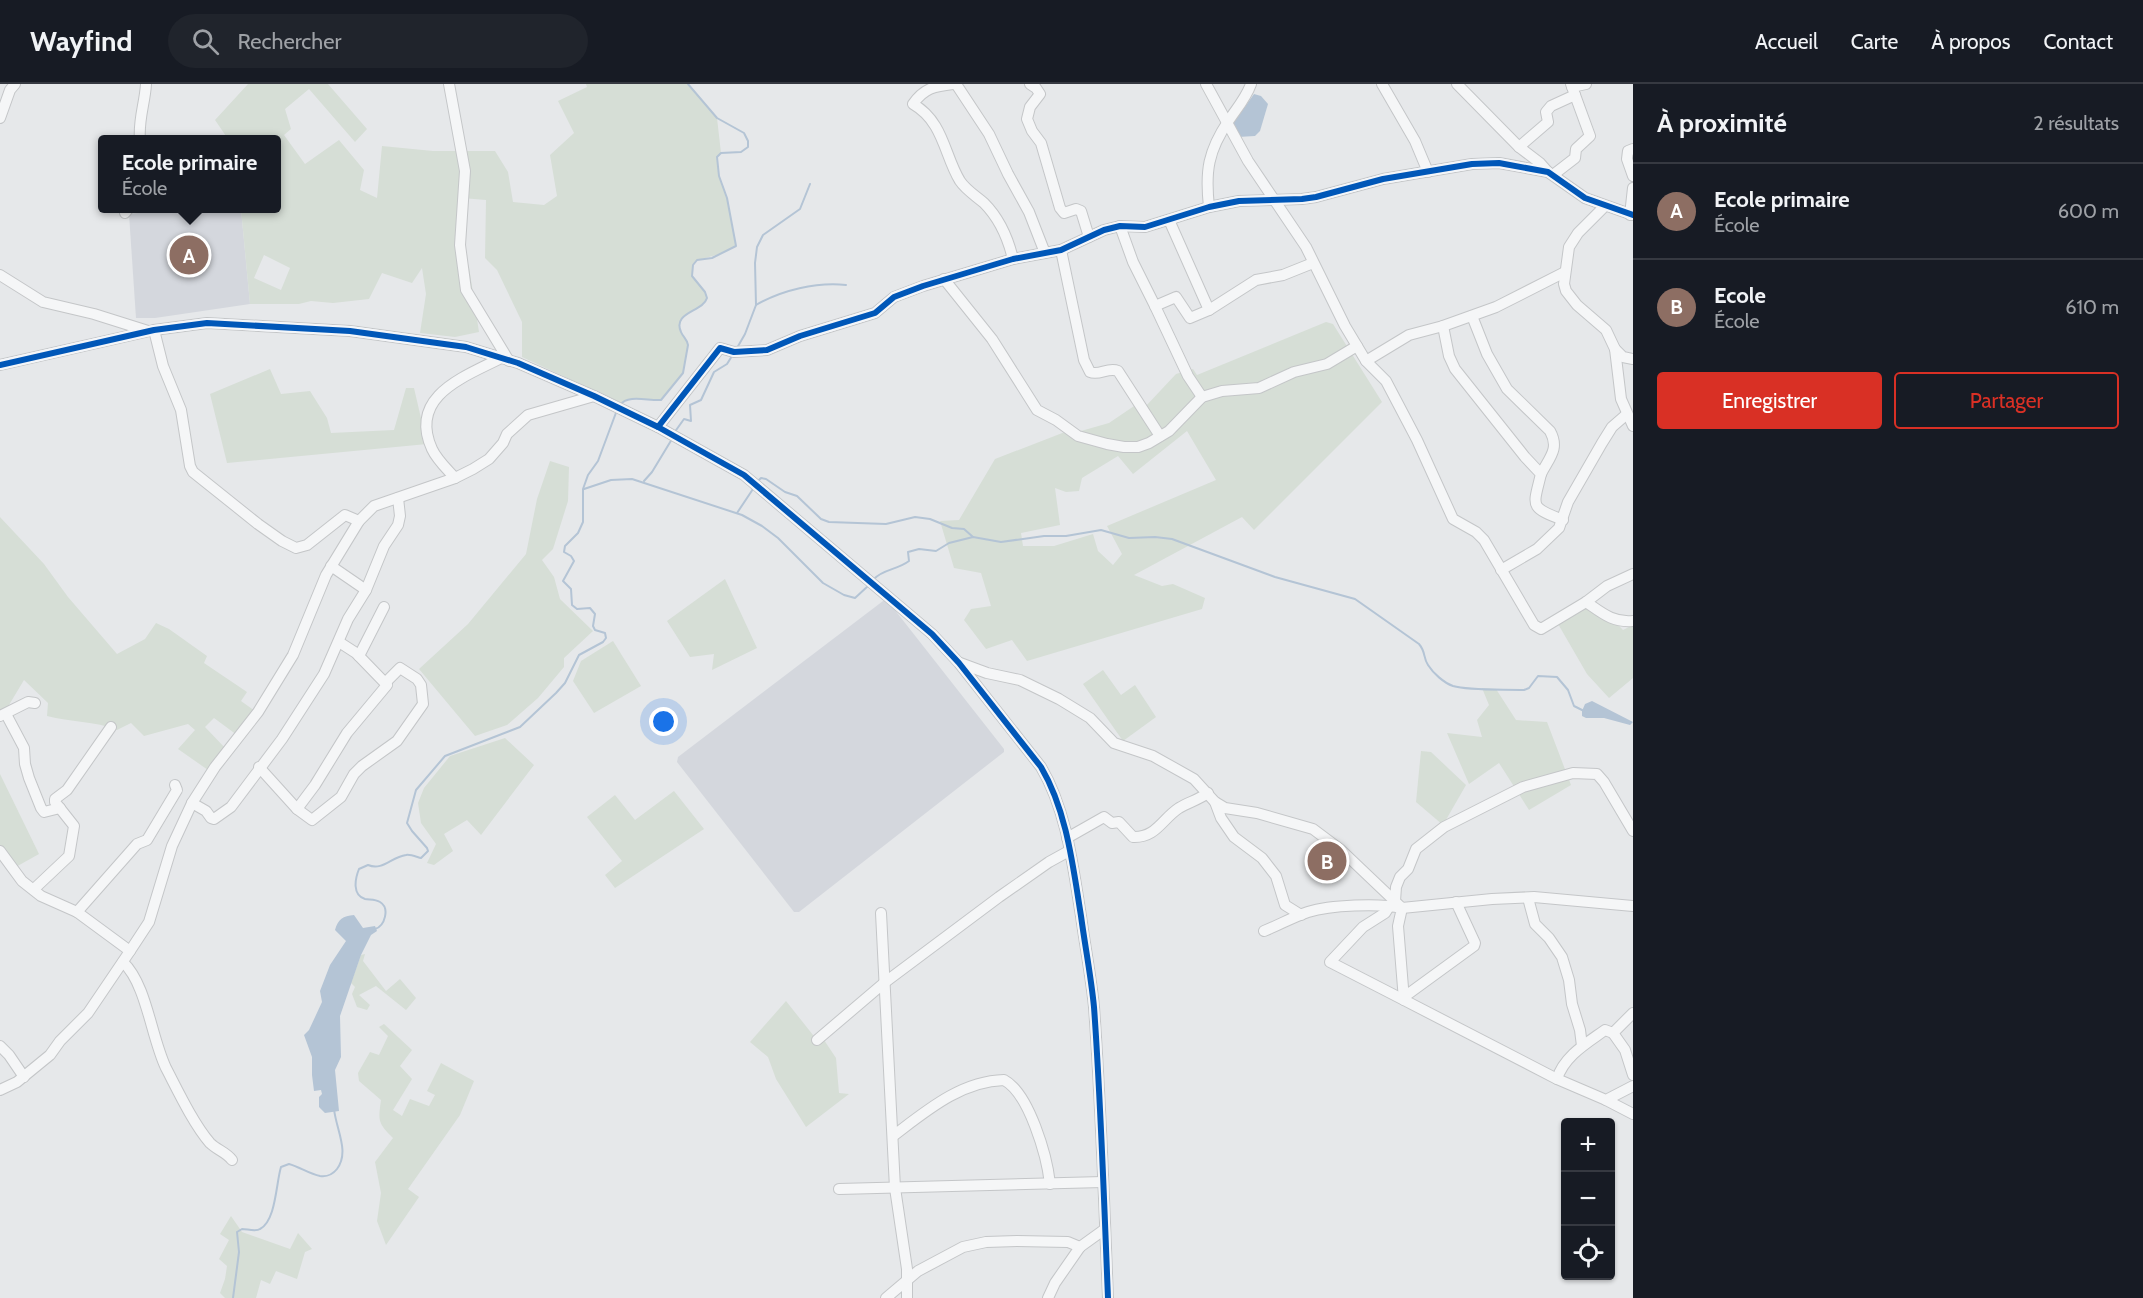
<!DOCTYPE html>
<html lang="fr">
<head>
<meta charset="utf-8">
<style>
  body { margin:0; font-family:Cabin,sans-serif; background:#20242c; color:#f1f3f6 }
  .controls { position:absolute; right:18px; bottom:18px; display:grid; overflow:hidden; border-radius:6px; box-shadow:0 2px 4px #0004 }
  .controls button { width:54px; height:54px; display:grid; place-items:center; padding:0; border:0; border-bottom:2px solid #363941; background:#171b24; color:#f1f3f6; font:30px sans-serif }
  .you { position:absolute; left:664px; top:638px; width:21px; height:21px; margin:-15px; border:4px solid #fff; border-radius:50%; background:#1a73e8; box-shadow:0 0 0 9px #1a73e833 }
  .badge { display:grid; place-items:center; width:39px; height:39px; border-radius:50%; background:#d93025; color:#fff; font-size:20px; font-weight:700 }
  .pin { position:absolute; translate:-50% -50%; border:3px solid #fff; box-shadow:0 2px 6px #0006 }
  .popup { position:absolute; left:98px; top:51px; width:183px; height:78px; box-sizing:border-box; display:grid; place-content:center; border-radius:6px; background:#171b24; filter:drop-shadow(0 2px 4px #0005); font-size:20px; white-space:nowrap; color:#9ea1a6 }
  .popup b { font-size:22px; color:#f1f3f6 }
  .popup::after { content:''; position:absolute; left:50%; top:100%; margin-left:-12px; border:12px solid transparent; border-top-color:#171b24 }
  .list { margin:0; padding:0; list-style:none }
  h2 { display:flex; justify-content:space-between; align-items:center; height:78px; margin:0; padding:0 24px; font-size:26px }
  h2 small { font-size:20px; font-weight:400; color:#9ea1a6 }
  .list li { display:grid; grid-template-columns:39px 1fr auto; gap:18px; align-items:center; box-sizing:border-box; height:96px; padding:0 24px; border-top:2px solid #363941 }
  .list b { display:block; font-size:22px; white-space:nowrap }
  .list p { margin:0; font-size:20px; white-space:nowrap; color:#9ea1a6 }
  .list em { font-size:20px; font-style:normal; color:#9ea1a6 }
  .actions { display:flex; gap:12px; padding:18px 24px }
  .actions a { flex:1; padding:14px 0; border:2px solid #d93025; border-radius:6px; text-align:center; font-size:21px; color:#d93025 }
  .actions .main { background:#d93025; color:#fff }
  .icon { flex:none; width:33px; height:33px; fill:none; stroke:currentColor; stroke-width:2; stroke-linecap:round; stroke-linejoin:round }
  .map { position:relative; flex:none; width:1633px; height:1214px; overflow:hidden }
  header { display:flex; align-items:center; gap:36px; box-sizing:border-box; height:84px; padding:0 30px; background:#171b24; border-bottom:2px solid #363941 }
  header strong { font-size:28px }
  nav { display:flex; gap:33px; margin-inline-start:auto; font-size:21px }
  .search { width:420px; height:54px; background:#20242c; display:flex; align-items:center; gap:15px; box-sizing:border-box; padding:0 21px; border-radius:33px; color:#9ea1a6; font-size:22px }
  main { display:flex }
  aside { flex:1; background:#171b24 }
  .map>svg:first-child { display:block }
  .built { fill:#d4d7dd }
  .green { fill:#d6ded6; fill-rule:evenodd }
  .water { fill:#b4c4d5 }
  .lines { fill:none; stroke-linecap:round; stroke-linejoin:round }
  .stream { stroke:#b4c4d5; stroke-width:2 }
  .minor-casing { stroke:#c4c6c8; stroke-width:12 }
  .minor { stroke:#f5f6f7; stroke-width:10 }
  .cycleway-casing { stroke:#f4f6f9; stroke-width:10 }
  .cycleway { stroke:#0057b8; stroke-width:6 }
</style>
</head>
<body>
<header>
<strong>Wayfind</strong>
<div class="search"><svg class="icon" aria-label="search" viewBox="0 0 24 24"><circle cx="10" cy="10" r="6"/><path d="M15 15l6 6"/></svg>Rechercher</div>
<nav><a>Accueil</a><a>Carte</a><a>À propos</a><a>Contact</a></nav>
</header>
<main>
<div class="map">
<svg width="1633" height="1214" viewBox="0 0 1633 1214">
  <rect width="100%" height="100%" fill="#e6e8ea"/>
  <!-- built -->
  <g class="built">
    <path d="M183,124L241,125L250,220L155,234H136L129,130Z"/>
    <path d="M887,516L1004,665V668L799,828H794L677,678L678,673L883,517Z"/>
  </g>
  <!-- green -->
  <g class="green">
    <path d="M248,0H328L367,45L355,58L309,5L285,25L291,45L284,51L305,80L339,56L364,86L360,106L377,114L382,62L433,67H495L508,88L513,118L544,121L557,112L550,71L574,49L558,17L587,3L586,0H688L717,34L721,69L717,74L719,92L727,114L736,162C722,171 712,172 697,176L693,181L692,192L705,208L707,214C703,228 672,228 681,248C683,253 687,255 688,261L683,289L661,316C649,317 631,311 621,319L522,273V238L497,186L485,174L486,116L462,114V163L469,183L479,248L455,253L420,249L426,210L422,184L412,199L382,189L369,215L333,219L311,217L299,220H250L241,125L276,124V56L228,55L215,36ZM264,171L290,184L281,206L254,194Z"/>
    <path d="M1326,238L1333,240L1382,318L1254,446L1242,433L1134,491L1162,502L1173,500L1205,514L1202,525L1027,577L1012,556L986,565L964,536L971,525L991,522L981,489L954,484L940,437L959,436L995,375L1070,346L1074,349L1109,339L1137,320L1145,323L1176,290L1193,285L1197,291ZM1187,347L1216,396L1107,442L1122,470L1113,481L1098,467L1093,450L1054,462H1023L1021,449L1060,441L1055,404L1066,408L1079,407L1082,394L1118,372L1133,390Z"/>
    <path d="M270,285L281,310L310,307L327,334L331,349L394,346L406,304H414L427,360L227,379L210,310Z"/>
    <path d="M550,377L569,383L568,417L553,465L542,476L554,493L560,515L593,547L564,574V583L538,614L507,641L475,652L419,585L468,540L526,470L537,415Z"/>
    <path d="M0,433L44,480L68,513L117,570L145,555L156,539L169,545L207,572L204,579L247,608L241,617L259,630L241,654L214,634L205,643L228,667L208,686L178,665L195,646L188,640L144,652L131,639L117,646C95,637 70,638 47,632L48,619L24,596L0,636Z"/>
    <path d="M725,495L757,564L712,586L714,570L690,573L667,537Z"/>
    <path d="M1589,511L1623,546L1633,541V594L1609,614L1587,590L1554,533Z"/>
    <path d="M613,557L641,602L594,629L573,597L581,577Z"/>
    <path d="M1103,586L1121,611L1135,601L1156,633L1123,657L1083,600Z"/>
    <path d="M1482,604L1496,605L1516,636L1547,638L1571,701L1529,726L1499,679L1469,700L1447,649L1482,653L1477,636L1489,621Z"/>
    <path d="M505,654L534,681L481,751L467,736L444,750L453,767L434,781L427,779L436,760L421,739L418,719L424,704L450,672Z"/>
    <path d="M1421,667L1431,668L1466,701L1443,741L1416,718Z"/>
    <path d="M0,690L39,770L14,784L0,761Z"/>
    <path d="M674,707L704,745L615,804L605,791L622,777L587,733L615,711L635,736Z"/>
    <path d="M365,870L363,877L386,907L400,895L416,914L406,926L376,902L359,911L370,921L367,926L357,923L352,910L355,903L351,899L361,871Z"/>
    <path d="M786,917L813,951L814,958L822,953L836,974L839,1009L849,1010L806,1043L776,995L768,973L750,958Z"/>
    <path d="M384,940L412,966L400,982L412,995L393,1026L402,1032L410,1015L429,1022L435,1011L427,1007L441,979L474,997L460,1031L408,1105L419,1113L386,1161L377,1137L381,1109L375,1078L393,1054C378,1039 378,1037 381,1016L359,997L358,989L370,968L379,971L388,952L379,943Z"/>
    <path d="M231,1132L242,1148L290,1165L298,1149L312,1165L305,1168L297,1195L276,1187L270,1200L261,1196L256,1214H225L220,1209L225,1195L227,1182L219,1175L229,1156L220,1150Z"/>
  </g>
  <!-- water -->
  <g class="water">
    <path d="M1254,10L1261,12L1268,20L1260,47L1255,52L1238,53L1232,41Z"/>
    <path d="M1592,617L1633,638L1630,641L1604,634H1586L1582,632V627L1585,620Z"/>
    <path d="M354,831L363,844L375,842L377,847L371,851L361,871L340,932L341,973L335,986L339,1027L325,1029L319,1023V1013L322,1010L321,1006L314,1007L312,991V973L304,951L309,946L322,918L320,907L330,881L346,857L335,846C338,835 343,832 354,831Z"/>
  </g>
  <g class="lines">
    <!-- stream -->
    <g class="stream">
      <path d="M756,221L755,179L757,163L763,151L800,125L810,100"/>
      <path d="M737,264L745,250L756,221C782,206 816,198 846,201"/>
      <path d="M620,321C628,310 648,317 661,316L683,289L688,261C687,255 683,253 681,248C672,228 703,228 707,214L705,208L692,192L693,181L697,176L712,174L736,162L727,114L719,92L717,73L721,69L741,68L748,63V57L744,49L717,34L688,0"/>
      <path d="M674,349L684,335L691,337L690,321L701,316L714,288L727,280L732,272"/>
      <path d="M644,397L652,388L672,355"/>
      <path d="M758,397L761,394L766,395L785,408L797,412L821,435L829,438L886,440L915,433L930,435L952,444L964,445L973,453"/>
      <path d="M584,405L611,396L632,395L742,431L762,442L778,454L823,499L844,511L855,514L868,502"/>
      <path d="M737,429L753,405"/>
      <path d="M874,495C883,485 897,486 909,477L908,468L919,465L936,467L949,459L973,453L1001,458L1044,452H1066L1101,446L1129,454L1155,453L1172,455L1275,493L1355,515L1419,560C1426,568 1423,574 1428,581C1433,589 1444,599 1453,602C1470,607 1505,605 1524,606L1529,604L1538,592L1557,593L1568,606L1574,622L1584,627"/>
      <path d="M375,845C385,842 390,824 380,818C375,815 369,816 365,815C352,811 355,795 359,785L368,781C383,787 391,773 406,771C410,770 417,773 421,774L428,767L427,764L412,747L407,739L416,706L445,672L520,643L556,609L565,599L579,571L603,558L606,554L605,549L595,546L593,542L595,530L590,524L577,525L572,521L571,505L563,497L574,477L571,472L564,468L565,462L578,449L583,438V405L588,391L598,377L617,326"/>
      <path d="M233,1214L239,1168L237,1148L242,1145C247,1145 256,1148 260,1145C276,1137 276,1099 281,1083L289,1080C300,1083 309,1090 320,1092C327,1093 333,1090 337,1085C350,1068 336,1045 334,1025"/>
    </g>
    <defs>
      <g id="minor">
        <path d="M449,0L465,87L460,161L466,206L509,277"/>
        <path d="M953,0C935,2 924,4 913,20C944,38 944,71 960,97C966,106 976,112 984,119C1000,135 1008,154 1013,175"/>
        <path d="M956,0L989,50L1008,90L1029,128L1045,169"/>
        <path d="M1030,0L1036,4L1040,10L1030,23L1027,35L1032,47L1041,59L1060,124L1064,129L1076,125L1081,127L1089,153"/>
        <path d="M1206,0L1248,77L1306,163L1345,242L1366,277L1386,297L1417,356L1453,435L1476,448L1484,456L1534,541L1541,545L1586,518L1607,502L1633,490"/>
        <path d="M1382,0L1415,57L1428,88"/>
        <path d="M1457,0L1519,63L1540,79L1548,88"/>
        <path d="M1572,3L1586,0"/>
        <path d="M0,34L10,6L15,0"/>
        <path d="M140,56C138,36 145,19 146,0"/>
        <path d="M1519,63L1548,38L1546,28L1551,22L1575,11"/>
        <path d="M1633,65L1628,67L1627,75L1633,92"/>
        <path d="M1553,91L1575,74L1576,65L1590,52L1571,0"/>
        <path d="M1605,122L1578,149L1569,163L1564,200L1566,207L1577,221L1606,246L1615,265L1623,273L1633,275"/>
        <path d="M1209,123C1205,87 1208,67 1229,36C1237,24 1246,14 1251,0"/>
        <path d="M125,129L129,124"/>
        <path d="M1630,131L1633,104"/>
        <path d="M1169,136L1209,226"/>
        <path d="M1120,142L1133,178L1155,222L1176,213L1190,234L1209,226L1256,196L1283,191L1313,179"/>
        <path d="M1061,166L1084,276L1090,288C1099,292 1108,283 1118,287L1160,352"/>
        <path d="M0,191L43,218L94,230L148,247"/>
        <path d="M944,195L992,255L1037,326L1056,336L1078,352L1107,360L1124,363H1138L1149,359L1169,347L1202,313L1222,307L1259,304L1294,288L1327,280L1357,262"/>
        <path d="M1155,222L1188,292L1202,313"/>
        <path d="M1472,232L1487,270L1507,305L1550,347C1560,365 1549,374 1541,390"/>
        <path d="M1443,242L1449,272L1455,285L1525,373L1541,390C1533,423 1529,423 1563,436"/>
        <path d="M154,246L163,282L181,326L190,382L193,388L258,440L282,457L296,464L307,461L345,431L359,437"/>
        <path d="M1615,265L1621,315L1633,342"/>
        <path d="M1366,277L1409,251L1443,242L1496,223L1565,188"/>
        <path d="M0,281L154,246L207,239L350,247L466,263L518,279L594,312L658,343L744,391L932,550L959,579L1041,683C1067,727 1073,783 1081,832C1085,862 1091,892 1094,923C1101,1020 1104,1117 1108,1214"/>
        <path d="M658,343L720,264L734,268L767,266L800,252L875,229L894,213L923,202L1013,175L1061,166L1104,146L1120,142L1145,143L1209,123L1239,117L1302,115L1316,113L1383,95L1472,80L1499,79L1548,88L1585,114L1633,131"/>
        <path d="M455,394C447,385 437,376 432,365C408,312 464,293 501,274"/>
        <path d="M331,482L366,506"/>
        <path d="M1501,486L1537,465L1559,444L1568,418L1602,359L1612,343L1627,330"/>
        <path d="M1586,518C1602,529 1613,539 1633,537"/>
        <path d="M359,572L384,523"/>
        <path d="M960,579L987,589L1020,596L1059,615L1090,634L1114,659L1153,672L1194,695L1215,718L1225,724L1257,729L1313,745L1341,766L1402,824L1492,815L1534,813L1633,822"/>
        <path d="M6,630L24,664L25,680L29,694L41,724L44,728L60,724"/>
        <path d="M0,632L28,618L35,619"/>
        <path d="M259,683L297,725L312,736L341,713L354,690L362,682L397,657L423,620L421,601L417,595L400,584L386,598"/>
        <path d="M1215,718L1221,734L1234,753L1262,774L1276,792L1285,821L1301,831"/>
        <path d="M192,719L206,727L211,734L214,735L231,723L282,655L324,590L348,535L366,506L384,462L398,441L400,432L398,414"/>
        <path d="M297,725L315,701L347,649L387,601L356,569L339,558"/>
        <path d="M1067,754L1104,733L1112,739L1119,738L1133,753C1156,754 1162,735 1179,724C1189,718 1198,716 1208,709"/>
        <path d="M0,767L22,797L41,812L77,828L130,867"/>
        <path d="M34,805L69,772L74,742L55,718V715L67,706L111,643"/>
        <path d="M1528,814L1535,840L1549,854L1562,873L1569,896L1572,920L1580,946L1582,962"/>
        <path d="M1395,817L1396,803L1400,793L1408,785L1416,765L1444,743L1523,703L1573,689L1597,690L1604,698L1633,747"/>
        <path d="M1390,821L1385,829L1363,843L1330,878L1404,916"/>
        <path d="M77,828L137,760L147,756L177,706L175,701"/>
        <path d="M881,829L895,1104L907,1185V1214"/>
        <path d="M1264,847C1279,841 1293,833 1308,828C1330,821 1379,819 1402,824L1398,842L1404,916L1557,995L1606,1016L1633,1002"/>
        <path d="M123,878C147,901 151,953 166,984C178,1007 193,1039 210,1059C217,1066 226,1068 232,1076"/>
        <path d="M1404,913L1474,862L1475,859L1456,818"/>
        <path d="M1613,949L1625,966L1633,991"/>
        <path d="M817,956L884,899L999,813L1049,778L1069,767"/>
        <path d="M0,962L9,971L24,993"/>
        <path d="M1557,995C1564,972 1587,959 1605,946L1613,949L1633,929"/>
        <path d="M0,1006L17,998L50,971L60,957L88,929L130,867L149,838L172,762L192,719L215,683L258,628L293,571L326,491L359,437L374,422L455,394L473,385L489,375L503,359L507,350L528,331L594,312"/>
        <path d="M1606,1016L1633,1030"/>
        <path d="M893,1052C926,1027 961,997 1004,996C1029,1009 1047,1072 1050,1100"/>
        <path d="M839,1105L1103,1098"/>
        <path d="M886,1214L918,1187L963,1163L986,1158L1017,1157L1068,1158L1080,1163"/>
        <path d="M1048,1214L1055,1199L1080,1163L1105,1145"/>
      </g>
    </defs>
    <!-- minor casing -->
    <use href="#minor" class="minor-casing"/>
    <!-- minor -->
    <use href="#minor" class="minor"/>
    <defs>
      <g id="cycleway">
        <path d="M0,281L154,246L207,239L350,247L466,263L518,279L594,312L658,343L744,391L932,550L959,579L1041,683C1067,727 1073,783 1081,832C1085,862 1091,892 1094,923C1101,1020 1104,1117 1108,1214"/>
        <path d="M658,343L720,264L734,268L767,266L800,252L875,229L894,213L923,202L1013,175L1061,166L1104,146L1120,142L1145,143L1209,123L1239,117L1302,115L1316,113L1383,95L1472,80L1499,79L1548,88L1585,114L1633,131"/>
      </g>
    </defs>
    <!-- cycleway casing -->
    <use href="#cycleway" class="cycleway-casing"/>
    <!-- cycleway -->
    <use href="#cycleway" class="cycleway"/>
  </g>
</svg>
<div class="controls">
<button>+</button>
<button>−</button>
<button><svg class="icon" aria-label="locate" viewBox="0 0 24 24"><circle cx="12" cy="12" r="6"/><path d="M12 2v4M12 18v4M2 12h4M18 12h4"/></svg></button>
</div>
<div class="you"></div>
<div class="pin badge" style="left:189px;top:171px;background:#8d6e63">A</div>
<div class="popup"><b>Ecole primaire</b>École</div>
<div class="pin badge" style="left:1327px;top:777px;background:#8d6e63">B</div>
</div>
<aside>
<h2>À proximité<small>2 résultats</small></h2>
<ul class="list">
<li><span class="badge" style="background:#8d6e63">A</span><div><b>Ecole primaire</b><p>École</p></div><em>600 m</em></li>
<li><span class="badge" style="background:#8d6e63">B</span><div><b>Ecole</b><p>École</p></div><em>610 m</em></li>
</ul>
<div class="actions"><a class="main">Enregistrer</a><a>Partager</a></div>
</aside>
</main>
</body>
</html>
